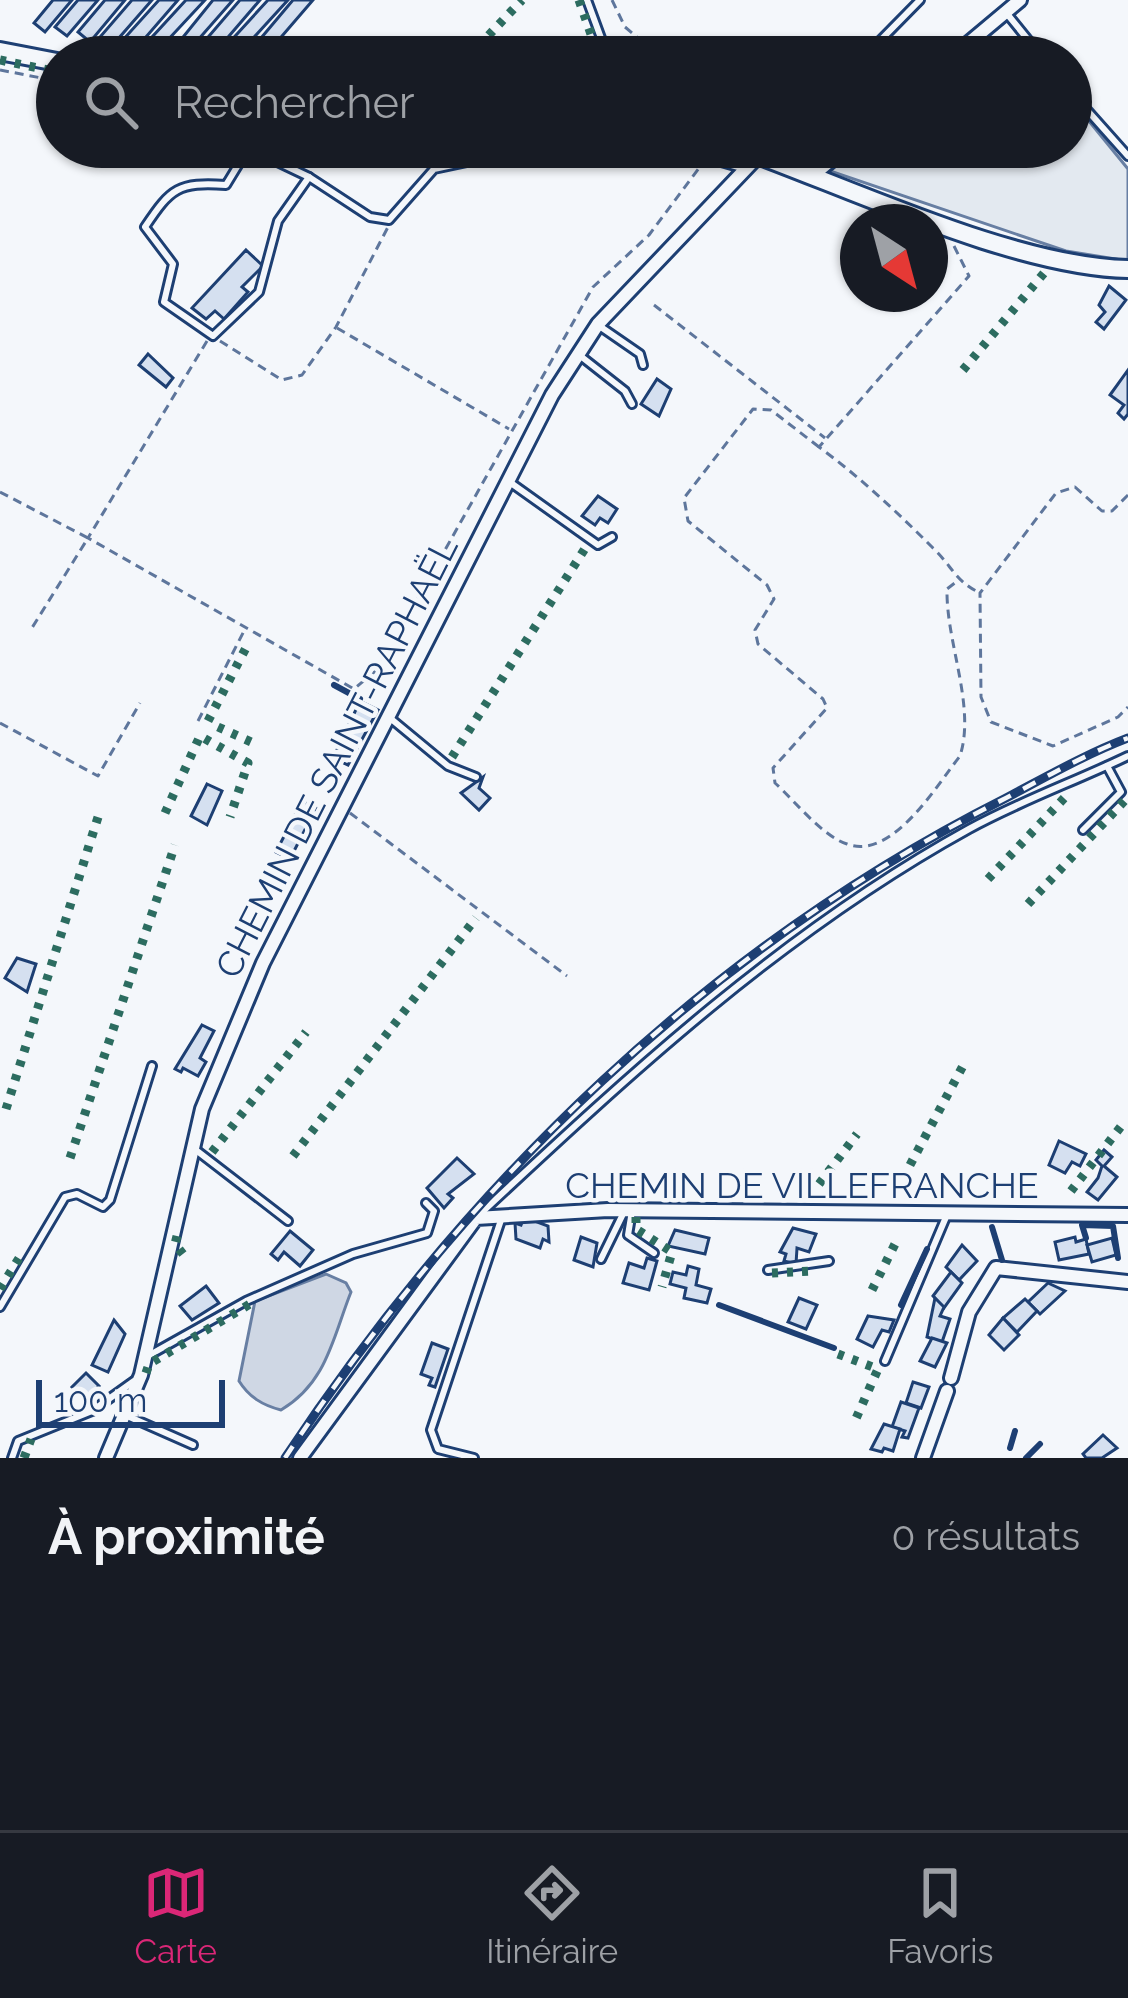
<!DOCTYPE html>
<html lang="fr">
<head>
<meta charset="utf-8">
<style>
  body { margin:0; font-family:Raleway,sans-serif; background:#242831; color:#f1f3f6 }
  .compass { position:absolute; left:840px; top:204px; width:108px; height:108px; border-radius:50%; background:#171b24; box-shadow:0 3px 9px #0004; rotate:144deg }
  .scale { position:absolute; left:36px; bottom:30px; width:189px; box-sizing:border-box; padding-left:12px; border:6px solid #1d3f73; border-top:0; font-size:33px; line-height:42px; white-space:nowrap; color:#1d3f73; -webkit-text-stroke:9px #f4f7fb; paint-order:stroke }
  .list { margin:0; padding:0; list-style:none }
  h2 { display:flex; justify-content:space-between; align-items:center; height:156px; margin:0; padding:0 48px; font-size:51px }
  h2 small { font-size:39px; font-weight:400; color:#9ea1a6 }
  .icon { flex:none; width:66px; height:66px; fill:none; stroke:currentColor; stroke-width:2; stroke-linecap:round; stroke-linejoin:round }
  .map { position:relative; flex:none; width:1128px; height:1458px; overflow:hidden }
  .search { position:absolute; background:#171b24; box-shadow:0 3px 9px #0004; left:36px; right:36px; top:36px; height:132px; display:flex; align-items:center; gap:30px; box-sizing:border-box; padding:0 42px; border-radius:66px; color:#9ea1a6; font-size:45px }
  .sheet { height:372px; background:#171b24 }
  nav { display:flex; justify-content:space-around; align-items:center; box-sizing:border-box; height:168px; border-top:3px solid #363941; background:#171b24; font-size:33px; color:#9ea1a6 }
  nav a { display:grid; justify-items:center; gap:6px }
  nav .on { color:#db2777 }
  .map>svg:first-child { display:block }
  .green { fill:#e3e9f0; stroke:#687fa3; stroke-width:3 }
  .water { fill:#cfd7e4; stroke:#687fa3; stroke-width:3 }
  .building { fill:#d5e0f0; stroke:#1d3f73; stroke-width:3 }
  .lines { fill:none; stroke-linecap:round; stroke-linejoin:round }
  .lane-casing { stroke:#1d3f73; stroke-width:12 }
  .street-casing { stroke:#1d3f73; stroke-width:18 }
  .secondary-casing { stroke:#1d3f73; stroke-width:22 }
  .path { stroke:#5e769c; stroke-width:3; stroke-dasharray:9 6; stroke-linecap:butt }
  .lane { stroke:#f4f7fb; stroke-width:6 }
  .street { stroke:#f4f7fb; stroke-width:12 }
  .secondary { stroke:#f4f7fb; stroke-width:16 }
  .rail-casing { stroke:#1d3f73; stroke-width:9 }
  .rail { stroke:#f4f7fb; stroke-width:4.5; stroke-dasharray:14; stroke-linecap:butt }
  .hedge { stroke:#2c6c60; stroke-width:9; stroke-dasharray:6 9; stroke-linecap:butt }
  .wall { stroke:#1d3f73; stroke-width:6 }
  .labels { text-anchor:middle; stroke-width:9; stroke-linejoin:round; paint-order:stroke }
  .street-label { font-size:36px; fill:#1d3f73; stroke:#f4f7fb }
</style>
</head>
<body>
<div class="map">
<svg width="1128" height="1458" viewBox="0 0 1128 1458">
  <rect width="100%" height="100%" fill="#f4f7fb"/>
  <!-- green -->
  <path class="green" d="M1071,99L1128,169V261L1066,251L830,171L858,147H1071Z"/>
  <!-- water -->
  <path class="water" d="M326,1274L346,1283L351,1292C333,1337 327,1383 281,1410C262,1405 249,1397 239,1381L255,1301Z"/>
  <!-- building -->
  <g class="building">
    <path d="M53,0H72L45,32L34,23Z"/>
    <path d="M78,0H98L67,36L55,27Z"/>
    <path d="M105,0H125L90,42L78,32Z"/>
    <path d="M132,0H152L111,47L100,37Z"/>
    <path d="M159,0H178L133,52L121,42Z"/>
    <path d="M186,0H205L152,57L142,48Z"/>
    <path d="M213,0H233L183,57H167Z"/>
    <path d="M240,0H260L211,57H191Z"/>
    <path d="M268,0H288L236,57H216Z"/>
    <path d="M293,0H313L264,57H245Z"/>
    <path d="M246,250L263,266L242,287L248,292L224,319L215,311L206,319L192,308Z"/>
    <path d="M1109,286L1126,300L1104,329L1096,322L1105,312L1099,305Z"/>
    <path d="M148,354L173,378L166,387L139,365Z"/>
    <path d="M1128,370V414L1124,419L1118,413L1124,405L1110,395Z"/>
    <path d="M657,379L671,389L659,416L641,404Z"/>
    <path d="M598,496L617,509L608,523L600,518L595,525L582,516Z"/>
    <path d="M360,701L378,710L348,765L333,758Z"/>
    <path d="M483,777L479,788L490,798L479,810L461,793Z"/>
    <path d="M207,784L222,791L207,825L191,816Z"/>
    <path d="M302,801L316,808L290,859L276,852Z"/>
    <path d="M17,958L36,964L27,992L5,978Z"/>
    <path d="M202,1025L214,1031L200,1058L206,1062L198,1076L183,1068L181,1072L175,1069Z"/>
    <path d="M1059,1141L1086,1154L1080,1166L1072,1162L1065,1173L1049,1165Z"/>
    <path d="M1104,1150L1112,1157L1104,1166L1117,1177L1098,1200L1087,1192L1098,1178L1102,1166L1096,1160Z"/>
    <path d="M457,1158L474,1174L448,1194L453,1198L444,1208L427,1188Z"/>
    <path d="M524,1217L548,1226L549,1242L543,1239L540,1248L516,1239L515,1223L521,1225Z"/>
    <path d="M793,1228L816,1234L809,1252L797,1248L796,1264L784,1261L786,1254L780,1252Z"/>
    <path d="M675,1230L709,1238L705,1254L668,1246Z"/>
    <path d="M290,1231L313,1250L300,1266L284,1252L278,1260L271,1254Z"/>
    <path d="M581,1237L597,1243L593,1267L574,1260Z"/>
    <path d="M1075,1237L1076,1242L1086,1239L1089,1254L1059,1260L1055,1242Z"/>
    <path d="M1112,1238L1116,1255L1092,1262L1087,1245Z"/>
    <path d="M962,1245L977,1261L959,1280L946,1267Z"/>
    <path d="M647,1258L657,1261L649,1290L623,1283L629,1263L644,1268Z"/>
    <path d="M688,1266L699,1269L696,1285L711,1289L707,1303L684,1298L686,1288L670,1284L673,1272L686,1275Z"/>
    <path d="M951,1272L962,1283L944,1308L933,1296Z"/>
    <path d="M1048,1283L1065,1291L1040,1314L1028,1302Z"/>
    <path d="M206,1286L219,1303L192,1320L180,1306Z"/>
    <path d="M799,1298L817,1305L806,1329L788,1322Z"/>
    <path d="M935,1298L944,1307L940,1316L950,1319L942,1342L927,1337Z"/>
    <path d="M1025,1299L1037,1311L1017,1332L1003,1318Z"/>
    <path d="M868,1316L894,1320L889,1332L882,1330L873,1347L857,1339Z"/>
    <path d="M1003,1318L1019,1335L1004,1350L989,1335Z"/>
    <path d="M114,1320L125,1334L108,1372L92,1365Z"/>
    <path d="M932,1338L947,1343L935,1367L920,1361Z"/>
    <path d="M432,1343L448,1349L435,1387L429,1385L432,1378L421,1374Z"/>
    <path d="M86,1373L99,1386L85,1400L72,1387Z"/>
    <path d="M913,1382L929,1387L921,1408L906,1403Z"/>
    <path d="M901,1402L919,1408L908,1438L902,1437L905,1431L892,1427Z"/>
    <path d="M884,1424L900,1429L893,1451L884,1448L882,1452L871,1449Z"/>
    <path d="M1103,1435L1117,1448L1102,1458H1086L1083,1454Z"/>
  </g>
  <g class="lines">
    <defs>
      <g id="lane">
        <path d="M587,0L608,57"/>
        <path d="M1008,15L1042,57"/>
        <path d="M864,57L920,0"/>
        <path d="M1071,92L1128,156"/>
        <path d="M243,147V157L226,185C178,182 171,188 145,227L173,264L164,302L213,336L259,292L278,221L309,177L246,147"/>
        <path d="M669,147L742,168"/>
        <path d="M309,177L370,217L389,220L434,169L537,147"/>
        <path d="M598,325L640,354L643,365"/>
        <path d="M578,354L625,391L632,404"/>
        <path d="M511,483L598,545L612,537"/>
        <path d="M390,718L448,766L476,777"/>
        <path d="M1083,830L1121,792L1107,766"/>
        <path d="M196,1150L288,1221"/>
        <path d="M632,1211L628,1235L654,1253"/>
        <path d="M479,1215C632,1072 784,931 969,829C1020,801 1076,781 1128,756"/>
        <path d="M601,1259L623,1214"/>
        <path d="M768,1270L829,1261"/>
        <path d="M0,1307L65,1197L77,1194L103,1207L110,1200L152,1066"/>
        <path d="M146,1357L246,1301L353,1254L427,1233L434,1211L426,1203"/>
        <path d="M885,1361L946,1217"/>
        <path d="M125,1415L193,1445"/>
        <path d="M12,1458L18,1441L92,1411L134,1381"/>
        <path d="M474,1458L438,1449L431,1430L501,1220"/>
      </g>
      <g id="street">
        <path d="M952,57L1020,0"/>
        <path d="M812,176L847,147"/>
        <path d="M951,1378L969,1312L996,1268L1128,1282"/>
        <path d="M106,1458L141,1375L202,1109L263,963L552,395L598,324L759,155"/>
        <path d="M300,1458L476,1218L608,1210L1128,1215"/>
        <path d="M923,1458L947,1391"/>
      </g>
      <g id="secondary">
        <path d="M0,51L57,62"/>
        <path d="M356,147H410"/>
        <path d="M736,147C846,186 1014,267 1128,269"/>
      </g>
    </defs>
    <!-- lane casing -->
    <use href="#lane" class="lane-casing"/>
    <!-- street casing -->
    <use href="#street" class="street-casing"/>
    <!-- secondary casing -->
    <use href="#secondary" class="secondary-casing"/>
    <!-- path -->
    <g class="path">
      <path d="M612,0L625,27L661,57"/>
      <path d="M0,70L57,81"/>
      <path d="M954,246L969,276L819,447C861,478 897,512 933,548C952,566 955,581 980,593"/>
      <path d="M654,305L825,438"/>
      <path d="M337,328L509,429"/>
      <path d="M207,341L88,538L354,689L378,669L593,287L649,235L702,164"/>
      <path d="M220,341L282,380L302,375L336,327L388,227"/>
      <path d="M819,447L771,410L753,409L684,498L688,521L767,585L774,599L755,630L758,644L823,699L827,708L773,768L775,783C795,801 822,836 847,844C892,861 937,785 960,756C976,706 946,643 947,589L956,582"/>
      <path d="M0,492L88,538L30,631"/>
      <path d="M1128,495L1112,511H1102L1075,487L1056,493L980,593L981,697L991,722L1053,746L1118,717L1128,707"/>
      <path d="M198,721L246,627"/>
      <path d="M0,723L98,776L140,703"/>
      <path d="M350,813L567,976"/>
    </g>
    <!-- lane -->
    <use href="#lane" class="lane"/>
    <!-- street -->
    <use href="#street" class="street"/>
    <!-- secondary -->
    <use href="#secondary" class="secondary"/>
    <defs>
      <path id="rail" d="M285,1458C468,1182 708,948 1006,798C1046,777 1086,754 1128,738"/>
    </defs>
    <!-- rail casing -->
    <use href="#rail" class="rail-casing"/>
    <!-- rail -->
    <use href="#rail" class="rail"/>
    <!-- hedge -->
    <g class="hedge">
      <path d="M579,0L599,57"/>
      <path d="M468,57L522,0"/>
      <path d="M0,60L57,72"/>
      <path d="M302,147L344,157"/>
      <path d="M963,370L1044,273"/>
      <path d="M208,721L249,642"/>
      <path d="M218,727L258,745"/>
      <path d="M452,757L586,547"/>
      <path d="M165,813L200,736L248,763L230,817"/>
      <path d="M988,879L1069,793"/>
      <path d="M1028,904L1128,797"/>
      <path d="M6,1109L99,814"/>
      <path d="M212,1152L306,1032"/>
      <path d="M293,1156L476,918"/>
      <path d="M70,1158L175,845"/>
      <path d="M910,1165L965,1062"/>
      <path d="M1071,1191L1122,1125"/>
      <path d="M810,1196L857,1134"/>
      <path d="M636,1217V1229L672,1252L662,1287"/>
      <path d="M177,1236L175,1244L183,1254"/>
      <path d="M772,1273L814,1271"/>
      <path d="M0,1289L21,1255"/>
      <path d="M872,1290L898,1238"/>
      <path d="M838,1354L878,1369L854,1423"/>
      <path d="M146,1373L149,1364L250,1304"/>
      <path d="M24,1458L31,1439"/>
    </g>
    <!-- wall -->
    <g class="wall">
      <path d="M334,685L360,699"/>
      <path d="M992,1227L1002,1260"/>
      <path d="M1086,1238L1082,1225L1113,1226L1118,1258"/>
      <path d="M719,1305L834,1348"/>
      <path d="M901,1305L927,1249"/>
      <path d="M1010,1448L1015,1431"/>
      <path d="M1026,1458L1040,1444"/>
    </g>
  </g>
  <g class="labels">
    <!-- street labels -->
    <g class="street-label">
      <text transform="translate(336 757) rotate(-63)" y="13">CHEMIN DE SAINT-RAPHAËL</text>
      <text x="802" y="1198">CHEMIN DE VILLEFRANCHE</text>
    </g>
  </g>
</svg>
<svg class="compass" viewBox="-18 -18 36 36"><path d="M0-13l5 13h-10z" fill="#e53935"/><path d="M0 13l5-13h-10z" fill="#9ea1a6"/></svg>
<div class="scale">100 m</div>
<div class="search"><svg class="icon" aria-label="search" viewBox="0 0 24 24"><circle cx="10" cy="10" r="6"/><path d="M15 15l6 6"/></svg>Rechercher</div>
</div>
<section class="sheet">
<h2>À proximité<small>0 résultats</small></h2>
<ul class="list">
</ul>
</section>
<nav>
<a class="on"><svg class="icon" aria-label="map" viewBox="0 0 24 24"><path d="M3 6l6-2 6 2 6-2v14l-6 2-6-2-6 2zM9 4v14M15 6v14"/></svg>Carte</a>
<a><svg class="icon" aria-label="directions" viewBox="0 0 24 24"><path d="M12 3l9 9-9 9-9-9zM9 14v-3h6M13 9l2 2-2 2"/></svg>Itinéraire</a>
<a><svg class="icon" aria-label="saved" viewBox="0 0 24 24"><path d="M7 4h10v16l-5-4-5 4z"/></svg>Favoris</a>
</nav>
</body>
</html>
